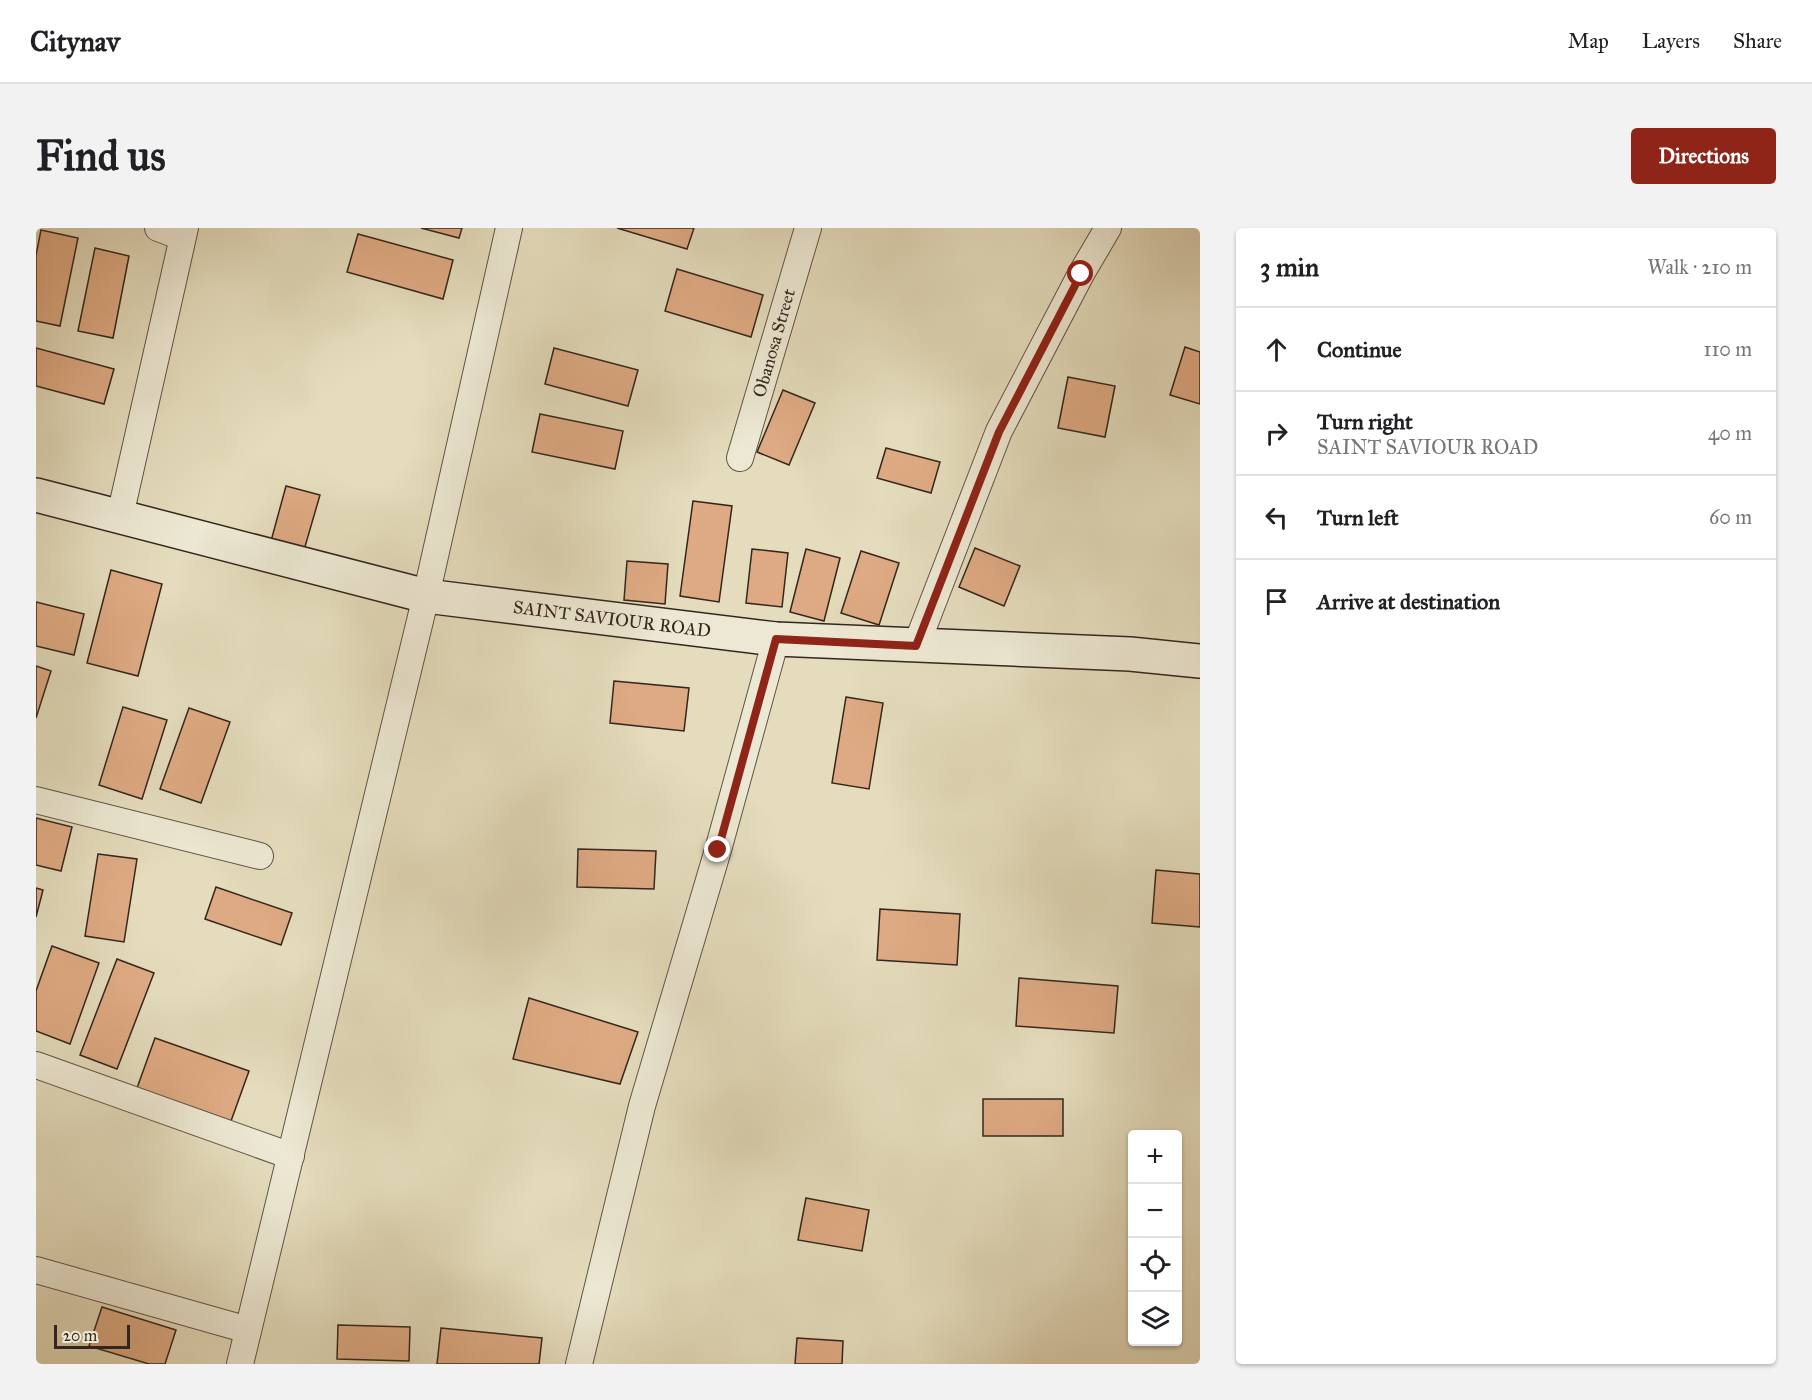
<!DOCTYPE html>
<html lang="en">
<head>
<meta charset="utf-8">
<style>
  body { margin:0; font-family:"IM FELL Great Primer",serif; background:#f2f2f2; color:#202124 }
  .controls { position:absolute; right:18px; bottom:18px; display:grid; overflow:hidden; border-radius:6px; box-shadow:0 2px 4px #0004 }
  .controls button { width:54px; height:54px; display:grid; place-items:center; padding:0; border:0; border-bottom:2px solid #e0e0e0; background:#fff; color:#202124; font:30px sans-serif }
  .scale { position:absolute; left:18px; bottom:15px; width:76px; box-sizing:border-box; padding-left:6px; border:3px solid #34261d; border-top:0; font-size:16px; line-height:21px; white-space:nowrap; color:#34261d; -webkit-text-stroke:4px #ede8d3; paint-order:stroke }
  .stop { position:absolute; width:18px; height:18px; margin:-14px; border:4px solid #8f2418; border-radius:50%; background:#fff }
  .stop.end { background:#8f2418; border-color:#fff; box-shadow:0 2px 6px #0008 }
  .list { margin:0; padding:0; list-style:none }
  h2 { display:flex; justify-content:space-between; align-items:center; height:78px; margin:0; padding:0 24px; font-size:26px }
  h2 small { font-size:20px; font-weight:400; color:#757577 }
  .list li { display:grid; grid-template-columns:39px 1fr auto; gap:18px; align-items:center; box-sizing:border-box; height:84px; padding:0 24px; border-top:2px solid #e0e0e0 }
  .list b { display:block; font-size:22px; white-space:nowrap }
  .list p { margin:0; font-size:20px; white-space:nowrap; color:#757577 }
  .list em { font-size:20px; font-style:normal; color:#757577 }
  .icon { flex:none; width:33px; height:33px; fill:none; stroke:currentColor; stroke-width:2; stroke-linecap:round; stroke-linejoin:round }
  .map { position:relative; flex:none; width:1164px; height:1136px; overflow:hidden; border-radius:6px }
  header { display:flex; align-items:center; gap:36px; box-sizing:border-box; height:84px; padding:0 30px; background:#fff; border-bottom:2px solid #e0e0e0 }
  header strong { font-size:28px }
  nav { display:flex; gap:33px; margin-inline-start:auto; font-size:21px }
  .intro { display:flex; align-items:center; justify-content:space-between; box-sizing:border-box; height:144px; padding:0 36px }
  h1 { margin:0; font-size:42px }
  .button { padding:15px 27px; border-radius:6px; background:#8f2418; color:#fff; font-size:21px; font-weight:700 }
  main { display:flex; gap:36px; padding:0 36px }
  aside { flex:1; background:#fff; border-radius:6px; box-shadow:0 2px 4px #0004 }
  .map>svg:first-child { display:block }
  .building { fill:#deaa83; stroke:#34261d; stroke-width:1.5 }
  .lines { fill:none; stroke-linecap:round; stroke-linejoin:round }
  .street-casing { stroke:#605445; stroke-width:28 }
  .secondary-casing { stroke:#34261d; stroke-width:36 }
  .street { stroke:#ede8d3; stroke-width:26 }
  .secondary { stroke:#ede8d3; stroke-width:33 }
  .route { stroke:#8f2418; stroke-width:8 }
  .labels { text-anchor:middle; stroke-width:4.5; stroke-linejoin:round; paint-order:stroke }
  .street-label { font-size:18px; fill:#34261d; stroke:#ede8d3 }
</style>
</head>
<body>
<header>
<strong>Citynav</strong>
<nav><a>Map</a><a>Layers</a><a>Share</a></nav>
</header>
<div class="intro"><h1>Find us</h1><a class="button">Directions</a></div>
<main>
<div class="map">
<svg width="1164" height="1136" viewBox="0 0 1164 1136">
  <rect width="100%" height="100%" fill="#e4dcbc"/>
  <filter id="stains"><feTurbulence type="fractalNoise" baseFrequency=".00333" numOctaves="4"/><feColorMatrix values="0 0 0 0 .2 0 0 0 0 .09 0 0 0 0 .02 0 0 0 .5 -.17"/></filter>
  <radialGradient id="worn" r=".72"><stop offset=".6" stop-color="#630" stop-opacity="0"/><stop offset="1" stop-color="#630" stop-opacity=".3"/></radialGradient>
  <!-- building -->
  <g class="building">
    <path d="M385,0H426L423,10Z"/>
    <path d="M581,0H658L651,21Z"/>
    <path d="M5,2L42,10L24,98L0,93V27Z"/>
    <path d="M322,6L417,32L407,71L311,44Z"/>
    <path d="M59,20L93,28L77,110L42,103Z"/>
    <path d="M641,41L727,67L715,109L629,83Z"/>
    <path d="M1149,119L1164,124V176L1134,167Z"/>
    <path d="M0,120L78,141L68,176L0,158Z"/>
    <path d="M518,120L602,142L592,178L509,156Z"/>
    <path d="M1032,149L1079,158L1069,209L1022,200Z"/>
    <path d="M747,162L779,175L753,237L721,224Z"/>
    <path d="M504,186L587,203L579,241L496,224Z"/>
    <path d="M850,220L904,234L895,265L841,250Z"/>
    <path d="M250,258L284,267L268,322L235,313Z"/>
    <path d="M657,273L696,278L683,374L644,368Z"/>
    <path d="M939,320L984,338L968,378L923,359Z"/>
    <path d="M716,321L752,325L746,379L710,375Z"/>
    <path d="M770,321L804,330L788,393L754,384Z"/>
    <path d="M825,323L863,335L843,397L805,385Z"/>
    <path d="M591,333L632,336L629,376L588,372Z"/>
    <path d="M75,342L126,356L102,448L51,435Z"/>
    <path d="M0,374L48,386L38,427L0,418Z"/>
    <path d="M0,438L15,443L0,490Z"/>
    <path d="M578,453L653,460L648,503L574,495Z"/>
    <path d="M810,469L847,475L833,561L796,555Z"/>
    <path d="M87,479L131,492L106,571L63,557Z"/>
    <path d="M153,480L194,494L165,575L124,561Z"/>
    <path d="M0,590L36,599L25,643L0,637Z"/>
    <path d="M542,621L620,623L618,661L541,659Z"/>
    <path d="M62,626L101,631L88,714L49,708Z"/>
    <path d="M1120,642L1164,646V699L1116,695Z"/>
    <path d="M180,659L256,685L245,717L169,691Z"/>
    <path d="M0,660L7,662L0,689Z"/>
    <path d="M844,681L924,686L921,737L841,732Z"/>
    <path d="M16,718L63,735L34,816L0,803V763Z"/>
    <path d="M81,731L118,745L81,841L44,827Z"/>
    <path d="M983,750L1082,758L1078,805L980,798Z"/>
    <path d="M493,770L602,804L584,856L477,831Z"/>
    <path d="M119,810L213,843L195,893L101,860Z"/>
    <rect x="947" y="871" width="80" height="37"/>
    <path d="M770,970L833,982L826,1023L762,1012Z"/>
    <path d="M66,1079L140,1102L129,1136H113L53,1118Z"/>
    <path d="M302,1097L374,1099L373,1133L301,1131Z"/>
    <path d="M405,1100L506,1110L503,1136H401Z"/>
    <path d="M761,1110L807,1113L806,1136H759Z"/>
  </g>
  <g class="lines">
    <defs>
      <g id="street">
        <path d="M122,0L146,9"/>
        <path d="M704,230L772,0"/>
        <path d="M84,288L149,0"/>
        <path d="M880,418L963,203L1045,46L1072,0"/>
        <path d="M0,572L224,628"/>
        <path d="M0,837L255,928"/>
        <path d="M0,1042L212,1102"/>
        <path d="M204,1136L390,368L473,0"/>
        <path d="M543,1136L606,878L682,622L740,411"/>
      </g>
      <path id="secondary" d="M0,267L390,368L740,411L1094,426L1164,433"/>
    </defs>
    <!-- street casing -->
    <use href="#street" class="street-casing"/>
    <!-- secondary casing -->
    <use href="#secondary" class="secondary-casing"/>
    <!-- street -->
    <use href="#street" class="street"/>
    <!-- secondary -->
    <use href="#secondary" class="secondary"/>
  </g>
  <g class="lines">
    <!-- route -->
    <path class="route" d="M682,622L740,411L880,418L963,204L1045,46"/>
  </g>
  <g class="labels">
    <!-- street labels -->
    <g class="street-label">
      <text transform="translate(738 115) rotate(-74)" y="6">Obanosa Street</text>
      <text transform="translate(576 391) rotate(7)" y="6">SAINT SAVIOUR ROAD</text>
    </g>
  </g>
  <rect width="100%" height="100%" filter="url(#stains)"/>
  <rect width="100%" height="100%" fill="url(#worn)"/>
</svg>
<div class="controls">
<button>+</button>
<button>−</button>
<button><svg class="icon" aria-label="locate" viewBox="0 0 24 24"><circle cx="12" cy="12" r="6"/><path d="M12 2v4M12 18v4M2 12h4M18 12h4"/></svg></button>
<button><svg class="icon" aria-label="layers" viewBox="0 0 24 24"><path d="M12 4l9 5-9 5-9-5zM3 14l9 5 9-5"/></svg></button>
</div>
<div class="scale">20 m</div>
<div class="stop" style="left:1045px;top:46px"></div>
<div class="stop end" style="left:682px;top:622px"></div>
</div>
<aside>
<h2>3 min<small>Walk · 210 m</small></h2>
<ul class="list">
<li><svg class="icon" aria-label="ahead" viewBox="0 0 24 24"><path d="M12 20V5M6 11l6-6 6 6"/></svg><div><b>Continue</b></div><em>110 m</em></li>
<li><svg class="icon" aria-label="right" viewBox="0 0 24 24"><path d="M7 20v-9h11M14 6l5 5-5 5"/></svg><div><b>Turn right</b><p>SAINT SAVIOUR ROAD</p></div><em>40 m</em></li>
<li><svg class="icon" aria-label="left" viewBox="0 0 24 24"><path d="M17 20v-9H6M10 6l-5 5 5 5"/></svg><div><b>Turn left</b></div><em>60 m</em></li>
<li><svg class="icon" aria-label="arrive" viewBox="0 0 24 24"><path d="M6 21V4h12l-3 4 3 4H6"/></svg><div><b>Arrive at destination</b></div></li>
</ul>
</aside>
</main>
</body>
</html>
